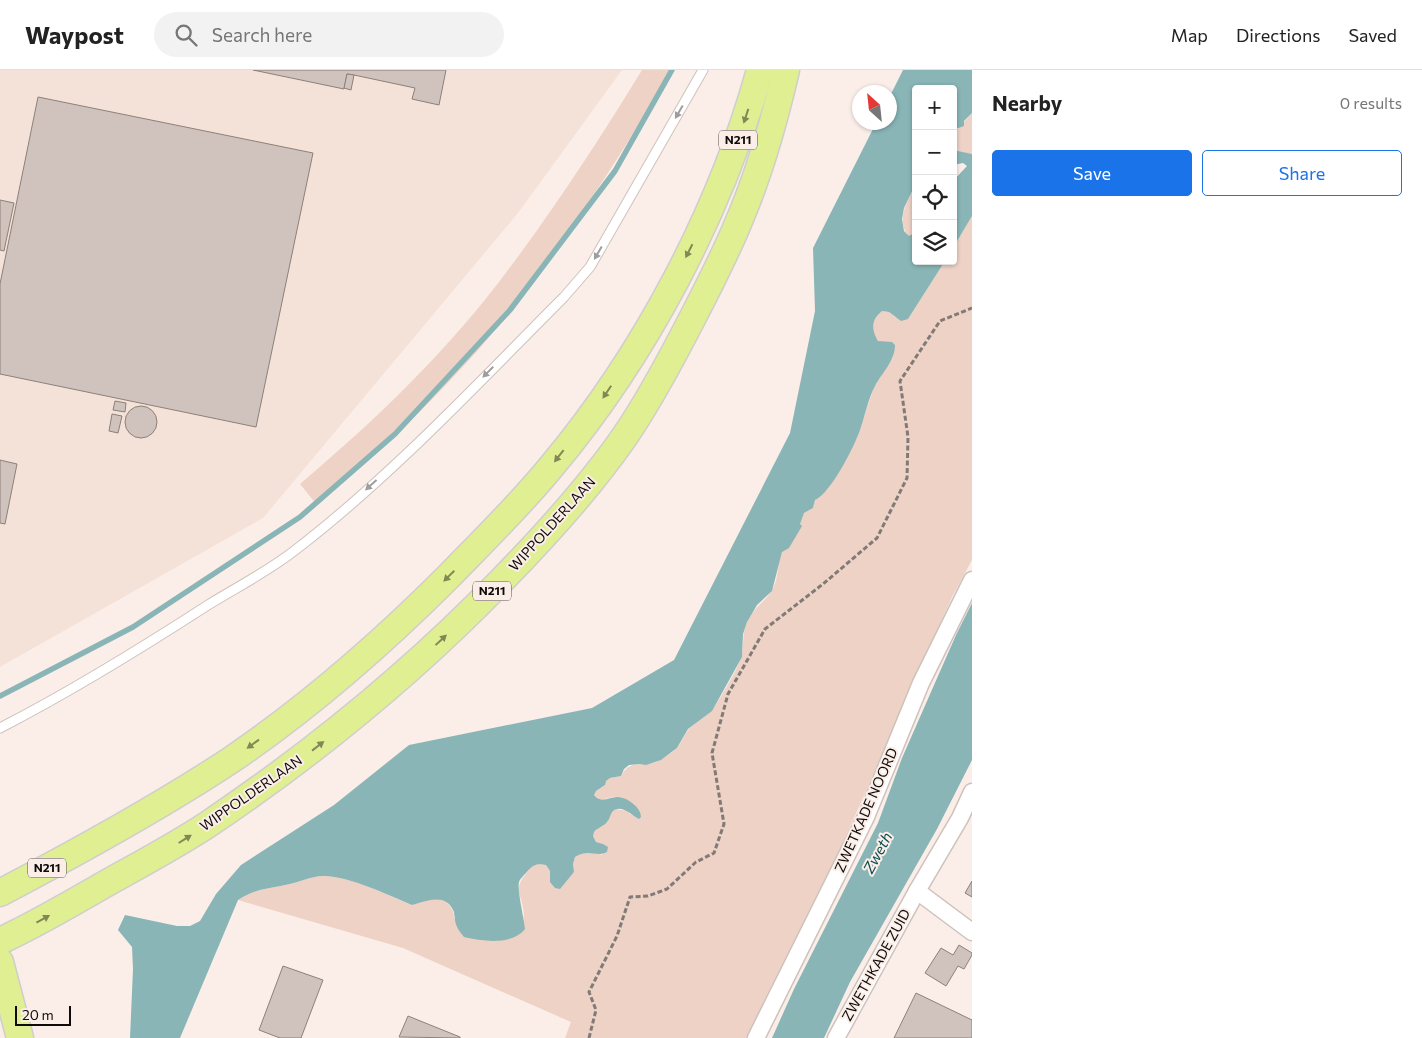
<!DOCTYPE html>
<html lang="en">
<head>
<meta charset="utf-8">
<style>
  body { margin:0; font-family:Commissioner,sans-serif; background:#f2f2f2; color:#222 }
  .controls { position:absolute; right:15px; top:15px; display:grid; overflow:hidden; border-radius:5px; box-shadow:0 1px 4px #0004 }
  .controls button { width:45px; height:45px; display:grid; place-items:center; padding:0; border:0; border-bottom:1px solid #e0e0e0; background:#fff; color:#222; font:25px sans-serif }
  .compass { position:absolute; left:852px; top:15px; width:45px; height:45px; border-radius:50%; background:#fff; box-shadow:0 1px 4px #0004; rotate:333deg }
  .scale { position:absolute; left:15px; bottom:12px; width:56px; box-sizing:border-box; padding-left:5px; border:2px solid #0f0b09; border-top:0; font-size:14px; line-height:18px; white-space:nowrap; color:#0f0b09; -webkit-text-stroke:4px #fbeee8; paint-order:stroke }
  .list { margin:0; padding:0; list-style:none }
  h2 { display:flex; justify-content:space-between; align-items:center; height:65px; margin:0; padding:0 20px; font-size:21px }
  h2 small { font-size:16px; font-weight:400; color:#767676 }
  .actions { display:flex; gap:10px; padding:15px 20px }
  .actions a { flex:1; padding:11px 0; border:1px solid #1a73e8; border-radius:5px; text-align:center; font-size:18px; color:#1a73e8 }
  .actions .main { background:#1a73e8; color:#fff }
  .icon { flex:none; width:28px; height:28px; fill:none; stroke:currentColor; stroke-width:2; stroke-linecap:round; stroke-linejoin:round }
  .map { position:relative; flex:none; width:972px; height:968px; overflow:hidden }
  header { display:flex; align-items:center; gap:30px; box-sizing:border-box; height:70px; padding:0 25px; background:#fff; border-bottom:1px solid #e0e0e0 }
  header strong { font-size:24px }
  nav { display:flex; gap:28px; margin-inline-start:auto; font-size:18px }
  .search { width:350px; height:45px; background:#f2f2f2; display:flex; align-items:center; gap:12px; box-sizing:border-box; padding:0 18px; border-radius:28px; color:#767676; font-size:19px }
  main { display:flex }
  aside { flex:1; background:#fff }
  .map>svg:first-child { display:block }
  .built { fill:#f4e1d7 }
  .green { fill:#edd2c5 }
  .water { fill:#89b5b7 }
  .lines { fill:none; stroke-linecap:round; stroke-linejoin:round }
  .stream { stroke:#89b5b7; stroke-width:5.5 }
  .building { fill:#d0c3bd; stroke:#8c807a }
  .service-casing { stroke:#cec2bc; stroke-width:11 }
  .minor-casing { stroke:#cec2bc; stroke-width:19 }
  .primary-casing { stroke:#cfcece; stroke-width:29 }
  .path { stroke:#827a76; stroke-width:3; stroke-dasharray:5 2.5; stroke-linecap:butt }
  .service { stroke:#fff; stroke-width:9 }
  .minor { stroke:#fff; stroke-width:16 }
  .primary { stroke:#dfef92; stroke-width:26 }
  .oneway { fill:#9f9d9d }
  .oneway2 { fill:#818854 }
  .labels { text-anchor:middle; stroke-width:4; stroke-linejoin:round; paint-order:stroke }
  .shield { fill:#fbeee8; stroke:#564f4c; stroke-width:1 }
  .shield-label { font-size:12px; font-weight:bold; fill:#0f0b09 }
  .street-label { font-size:14px; fill:#0f0b09; stroke:#fbeee8 }
  .water-label { font-size:15px; font-style:italic; fill:#084d4f; stroke:#fbeee8 }
</style>
</head>
<body>
<header>
<strong>Waypost</strong>
<div class="search"><svg class="icon" aria-label="search" viewBox="0 0 24 24"><circle cx="10" cy="10" r="6"/><path d="M15 15l6 6"/></svg>Search here</div>
<nav><a>Map</a><a>Directions</a><a>Saved</a></nav>
</header>
<main>
<div class="map">
<svg width="972" height="968" viewBox="0 0 972 968">
  <rect width="100%" height="100%" fill="#fbeee8"/>
  <!-- built -->
  <path class="built" d="M0,0H622L518,143L263,448L0,597Z"/>
  <!-- green -->
  <g class="green">
    <path d="M642,0H671C652,37 628,71 606,106C582,142 558,178 533,212C472,295 395,369 317,435L300,414C377,349 451,278 511,196C558,133 601,67 642,0Z"/>
    <path d="M972,43V84L954,81L953,60L958,59Z"/>
    <path d="M916,113V162L909,167C895,149 908,131 916,113Z"/>
    <path d="M972,146V490L952,527L823,818L763,933L747,968H565L571,952L403,878L238,830C256,819 265,819 285,815C298,813 311,806 323,806C347,805 390,826 412,835C424,831 440,823 450,836C453,841 454,843 454,848L496,871L520,864C522,858 524,850 524,844C522,822 511,821 529,800C534,793 538,794 546,795L550,801L574,803L573,794L575,787C585,781 591,782 602,785L603,774L596,772L593,766V762L607,752L611,742L616,739L627,741L631,745L635,734C630,732 624,728 619,727C609,725 602,734 594,725L596,721L605,715V711L610,708L621,706C631,687 644,699 660,690C665,687 674,682 678,677C682,671 685,663 690,658C696,652 705,647 711,641C717,635 741,593 742,585C744,574 742,563 747,552C753,539 763,533 771,522C779,511 777,494 782,482C789,468 799,457 804,443L813,438L815,430L828,419L847,386L859,362L874,317L893,287C880,273 861,258 882,241L889,242L895,247L908,249L945,191H953V178Z"/>
  </g>
  <!-- water -->
  <g class="water">
    <path d="M903,0H972V43L964,51V56L953,60V19H916V113L904,138L902,149L904,161L909,166L916,162V191H945L908,249L901,251L889,242L882,241C871,250 871,259 878,271L892,272L895,275C895,291 882,303 875,316C868,329 865,346 860,360C854,377 831,423 815,430L813,438L804,443L800,454L802,456L789,478L782,482L772,521L757,535L747,552L743,564L742,587L712,641L688,659L677,678L661,690L646,695L640,694L629,695L624,699L621,706L610,708L606,711L605,715L596,721L594,725C601,734 609,727 617,727C627,727 641,737 641,747L639,749C632,745 621,734 613,741C610,744 610,749 607,752C604,756 597,758 594,762L593,766L596,772L603,774L608,777L607,782C595,788 590,778 575,787L573,794L574,802L560,819L555,818L550,812V801L546,795C536,793 533,795 526,803C524,805 520,809 519,812C517,820 524,848 525,859C511,876 483,871 464,867C459,861 456,857 455,850C455,848 454,843 454,842C446,822 427,831 412,835C391,826 346,805 323,806C311,806 298,813 285,815C266,819 255,819 238,830L180,968H130L133,899L132,877L118,860L125,845L177,856H190L200,851L216,824L241,795L334,735L409,675L592,638L674,590L790,363L815,241L813,178L876,53L889,52L890,26Z"/>
    <path d="M953,80L972,84V146L953,178V111L967,96L963,93L953,95Z"/>
    <path d="M972,533V690L937,759L850,912L824,968H772L794,919L878,753L902,688L956,565Z"/>
  </g>
  <g class="lines">
    <!-- stream -->
    <path class="stream" d="M0,626L133,557L300,447L395,364L510,240L615,101L672,0"/>
  </g>
  <!-- building -->
  <g class="building">
    <path d="M253,0H446L439,35L412,29L415,18L354,5L347,4L344,19Z"/>
    <path d="M347,4L354,5L351,20L344,18Z"/>
    <path d="M38,27L313,83L256,357L0,304V214Z"/>
    <path d="M0,130L14,133L4,181L0,180Z"/>
    <path d="M115,331L126,333L125,342L113,340Z"/>
    <circle cx="141" cy="352" r="16"/>
    <path d="M112,344L122,346L118,363L109,361Z"/>
    <path d="M0,390L17,394L5,454L0,453Z"/>
    <path d="M972,811V827L965,823Z"/>
    <path d="M959,875L972,883V885L964,899L958,896L946,916L925,903L941,878L953,885Z"/>
    <path d="M283,896L323,910L301,968H280L259,960Z"/>
    <path d="M916,923L972,950V968H894Z"/>
    <path d="M408,946L460,967V968L399,967Z"/>
  </g>
  <g class="lines">
    <defs>
      <path id="service" d="M0,658C72,621 140,579 208,535C237,517 267,502 294,481C392,406 477,314 564,227L590,197L703,0"/>
      <g id="minor">
        <path d="M917,821L972,862"/>
        <path d="M756,968L866,747L921,613L972,510"/>
        <path d="M836,968L917,821L960,748L972,722"/>
      </g>
      <g id="primary">
        <path d="M0,823C78,782 157,739 231,690C309,637 381,574 448,507C483,471 519,436 551,397C645,285 721,141 760,0"/>
        <path d="M0,871C37,854 72,833 107,813C141,794 175,776 207,755C314,683 413,602 502,510C546,465 589,418 625,366C651,328 673,286 694,245C710,214 726,183 739,151C760,102 774,52 786,0"/>
        <path d="M0,892L20,968"/>
      </g>
    </defs>
    <!-- service casing -->
    <use href="#service" class="service-casing"/>
    <!-- minor casing -->
    <use href="#minor" class="minor-casing"/>
    <!-- primary casing -->
    <use href="#primary" class="primary-casing"/>
    <!-- path -->
    <path class="path" d="M589,968L596,940L589,922L617,866L630,827L648,826L667,819L696,792L714,783L724,754L712,683L728,624L765,559L823,514L877,468L907,408L908,367L900,311L940,251L972,238"/>
    <!-- service -->
    <use href="#service" class="service"/>
    <!-- minor -->
    <use href="#minor" class="minor"/>
    <!-- primary -->
    <use href="#primary" class="primary"/>
  </g>
  <!-- one-way arrows -->
  <defs><path id="oneway-solid" d="M-6-.8H1V-3.2L6.5 0L1 3.2V.8H-6Z" transform="scale(1.25)"/></defs>
  <g class="oneway">
    <use href="#oneway-solid" transform="translate(679 42) rotate(120)"/>
    <use href="#oneway-solid" transform="translate(598 183) rotate(120)"/>
    <use href="#oneway-solid" transform="translate(488 302) rotate(135)"/>
    <use href="#oneway-solid" transform="translate(371 415) rotate(138)"/>
  </g>
  <g class="oneway2">
    <use href="#oneway-solid" transform="translate(746 46) rotate(108)"/>
    <use href="#oneway-solid" transform="translate(689 181) rotate(117)"/>
    <use href="#oneway-solid" transform="translate(607 322) rotate(124)"/>
    <use href="#oneway-solid" transform="translate(559 386) rotate(128)"/>
    <use href="#oneway-solid" transform="translate(449 506) rotate(135)"/>
    <use href="#oneway-solid" transform="translate(441 570) rotate(-43)"/>
    <use href="#oneway-solid" transform="translate(253 674) rotate(144)"/>
    <use href="#oneway-solid" transform="translate(318 676) rotate(-38)"/>
    <use href="#oneway-solid" transform="translate(185 769) rotate(-32)"/>
    <use href="#oneway-solid" transform="translate(43 849) rotate(-29)"/>
  </g>
  <g class="labels">
    <!-- shield labels -->
    <g class="shield">
      <rect x="719" y="60.5" width="38" height="19" rx="4"/>
      <rect x="473" y="511.5" width="38" height="19" rx="4"/>
      <rect x="28" y="788.5" width="38" height="19" rx="4"/>
    </g>
    <g class="shield-label">
      <text x="738" y="74">N211</text>
      <text x="492" y="525">N211</text>
      <text x="47" y="802">N211</text>
    </g>
    <!-- street labels -->
    <g class="street-label">
      <text transform="translate(552 454) rotate(-48)" y="5">WIPPOLDERLAAN</text>
      <text transform="translate(251 723) rotate(-35)" y="5">WIPPOLDERLAAN</text>
      <text transform="translate(866 740) rotate(-66)" y="5">ZWETKADE NOORD</text>
      <text transform="translate(876 895) rotate(-61)" y="5">ZWETHKADE ZUID</text>
    </g>
    <!-- water labels -->
    <g class="water-label">
      <text transform="translate(878 783) rotate(-62)" y="5">Zweth</text>
    </g>
  </g>
</svg>
<div class="controls">
<button>+</button>
<button>−</button>
<button><svg class="icon" aria-label="locate" viewBox="0 0 24 24"><circle cx="12" cy="12" r="6"/><path d="M12 2v4M12 18v4M2 12h4M18 12h4"/></svg></button>
<button><svg class="icon" aria-label="layers" viewBox="0 0 24 24"><path d="M12 4l9 5-9 5-9-5zM3 14l9 5 9-5"/></svg></button>
</div>
<svg class="compass" viewBox="-18 -18 36 36"><path d="M0-13l5 13h-10z" fill="#e53935"/><path d="M0 13l5-13h-10z" fill="#767676"/></svg>
<div class="scale">20 m</div>
</div>
<aside>
<h2>Nearby<small>0 results</small></h2>
<ul class="list">
</ul>
<div class="actions"><a class="main">Save</a><a>Share</a></div>
</aside>
</main>
</body>
</html>
